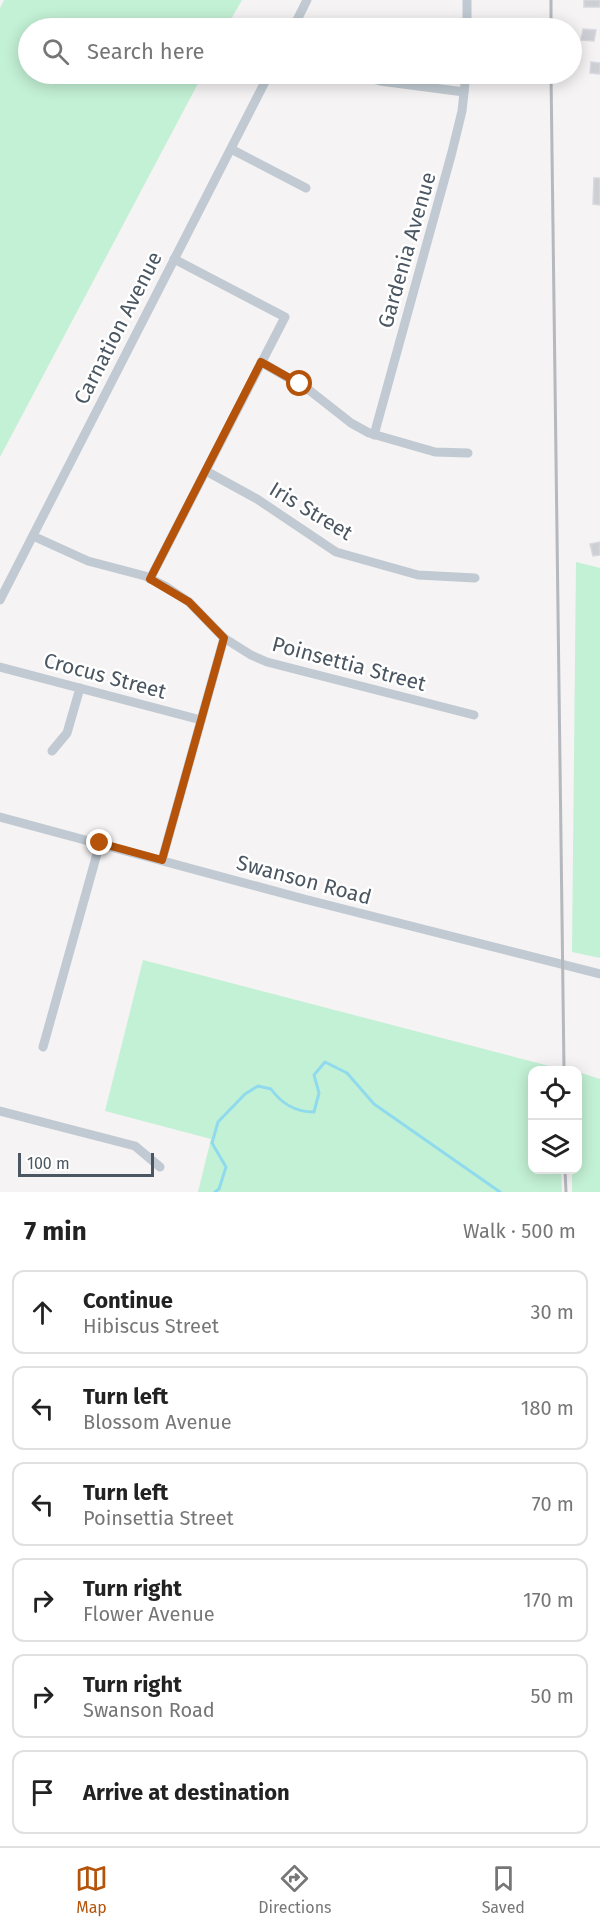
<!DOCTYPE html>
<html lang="en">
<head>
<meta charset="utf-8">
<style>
  body { margin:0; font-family:"Fira Sans",sans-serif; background:#f2f2f2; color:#222 }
  .controls { position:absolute; right:18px; bottom:18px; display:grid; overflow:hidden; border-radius:12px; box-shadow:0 3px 15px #0003 }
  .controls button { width:54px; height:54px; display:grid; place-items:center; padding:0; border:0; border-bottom:2px solid #e0e0e0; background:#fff; color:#222; font:30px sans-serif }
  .scale { position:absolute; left:18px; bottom:15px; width:136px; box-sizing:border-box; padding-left:6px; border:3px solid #4a5661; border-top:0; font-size:16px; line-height:21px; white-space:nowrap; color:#4a5661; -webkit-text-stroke:4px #fff; paint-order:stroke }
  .stop { position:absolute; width:18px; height:18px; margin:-14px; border:4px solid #b45309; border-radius:50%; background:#fff }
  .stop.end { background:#b45309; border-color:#fff; box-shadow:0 2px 6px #0008 }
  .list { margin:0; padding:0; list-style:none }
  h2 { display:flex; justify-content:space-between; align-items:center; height:78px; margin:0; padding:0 24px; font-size:26px }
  h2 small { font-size:20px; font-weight:400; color:#767676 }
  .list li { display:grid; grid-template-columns:39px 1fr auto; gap:18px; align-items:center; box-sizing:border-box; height:84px; margin:0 12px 12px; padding:0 12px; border:2px solid #e0e0e0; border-radius:12px }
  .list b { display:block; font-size:22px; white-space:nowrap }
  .list p { margin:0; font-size:20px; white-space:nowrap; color:#767676 }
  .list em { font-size:20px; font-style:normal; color:#767676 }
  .icon { flex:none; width:33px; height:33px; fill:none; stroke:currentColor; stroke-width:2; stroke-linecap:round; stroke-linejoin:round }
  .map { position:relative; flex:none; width:600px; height:1192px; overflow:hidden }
  .search { position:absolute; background:#fff; box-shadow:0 3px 15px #0003; left:18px; right:18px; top:18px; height:66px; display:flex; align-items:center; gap:15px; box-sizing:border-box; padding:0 21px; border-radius:33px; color:#767676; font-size:22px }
  .sheet { height:654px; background:#fff }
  nav { display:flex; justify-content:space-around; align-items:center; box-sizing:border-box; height:84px; border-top:2px solid #e0e0e0; background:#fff; font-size:16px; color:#767676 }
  nav a { display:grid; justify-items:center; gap:3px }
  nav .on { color:#b45309 }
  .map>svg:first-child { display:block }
  .green { fill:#c3f1d5 }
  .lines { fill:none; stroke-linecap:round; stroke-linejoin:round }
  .stream { stroke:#90daee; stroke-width:3 }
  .building { fill:#cdcfd5; stroke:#d7d9de; stroke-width:1.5 }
  .minor { stroke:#c1cad2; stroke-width:9 }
  .rail { stroke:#b5b8bd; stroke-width:3 }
  .route { stroke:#b45309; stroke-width:8 }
  .labels { text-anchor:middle; stroke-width:5; stroke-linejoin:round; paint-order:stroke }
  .street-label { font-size:21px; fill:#4a5661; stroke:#fff }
</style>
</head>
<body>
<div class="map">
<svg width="600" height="1192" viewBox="0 0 600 1192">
  <rect width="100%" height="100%" fill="#f5f3f3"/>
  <!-- green -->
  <g class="green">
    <path d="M4,0H242L226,28H28V74H203L0,457V8Z"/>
    <path d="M576,562L600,568V958L572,952Z"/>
    <path d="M143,960L557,1068V1070H532V1170H561L562,1192H198L211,1139L105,1111Z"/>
    <path d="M578,1072L600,1079V1192H572V1170H578Z"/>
  </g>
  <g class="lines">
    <!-- stream -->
    <path class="stream" d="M215,1192L219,1189L226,1167L212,1143L218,1122L245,1094L258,1086L271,1089C281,1103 296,1112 314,1112L319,1093L314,1075L325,1062L347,1073L374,1104L500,1192"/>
  </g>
  <!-- building -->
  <g class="building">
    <rect x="584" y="0" width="16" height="7"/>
    <path d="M583,29L596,30L594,41L581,40Z"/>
    <path d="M591,62L600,63V74L590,73Z"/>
    <path d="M594,178H600V205L593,204Z"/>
    <path d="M600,542V555L593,556L590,544Z"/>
  </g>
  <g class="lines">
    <!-- minor -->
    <g class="minor">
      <path d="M467,0V28"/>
      <path d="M293,28L307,0"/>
      <path d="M357,74L380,81L464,92"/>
      <path d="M231,149L306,188"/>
      <path d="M261,362L309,390L351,423L369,433L435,452L468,453"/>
      <path d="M374,435L452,152L462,111L466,74"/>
      <path d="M206,471L257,499L336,552L418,575L475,578"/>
      <path d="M33,536L88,561L145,576L165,586L189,602L224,638L251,655L267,662L474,715"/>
      <path d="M150,579L285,317L174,259"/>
      <path d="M0,600L269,74"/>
      <path d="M0,667L201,720"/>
      <path d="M52,751L67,733L80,688"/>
      <path d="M0,817L304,899L600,974"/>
      <path d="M162,860L224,638"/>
      <path d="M43,1047L100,843"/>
      <path d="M0,1111L135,1146L160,1167"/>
    </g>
    <!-- rail -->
    <g class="rail">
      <path d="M551,0V28"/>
      <path d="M551,74L564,1070"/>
      <path d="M565,1170L566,1192"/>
    </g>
  </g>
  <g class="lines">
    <!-- route -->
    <path class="route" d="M100,843L162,860L224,638L189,602L150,579L261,362L300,384"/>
  </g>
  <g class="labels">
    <!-- street labels -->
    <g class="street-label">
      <text transform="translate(407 250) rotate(-74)" y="7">Gardenia Avenue</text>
      <text transform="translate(118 328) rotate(-63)" y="7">Carnation Avenue</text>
      <text transform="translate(311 511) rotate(31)" y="7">Iris Street</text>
      <text transform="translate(349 664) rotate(15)" y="7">Poinsettia Street</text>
      <text transform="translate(105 676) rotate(15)" y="7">Crocus Street</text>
      <text transform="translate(304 880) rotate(15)" y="7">Swanson Road</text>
    </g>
  </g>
</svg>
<div class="controls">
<button><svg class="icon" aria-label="locate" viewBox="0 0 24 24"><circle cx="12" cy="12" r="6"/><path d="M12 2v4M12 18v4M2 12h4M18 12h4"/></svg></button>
<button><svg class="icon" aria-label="layers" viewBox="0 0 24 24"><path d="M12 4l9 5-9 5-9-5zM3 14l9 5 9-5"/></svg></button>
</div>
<div class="scale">100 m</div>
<div class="stop" style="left:300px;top:384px"></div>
<div class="stop end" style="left:100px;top:843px"></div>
<div class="search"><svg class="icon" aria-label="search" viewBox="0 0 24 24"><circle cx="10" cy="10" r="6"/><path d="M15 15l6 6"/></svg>Search here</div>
</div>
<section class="sheet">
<h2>7 min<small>Walk · 500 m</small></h2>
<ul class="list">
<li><svg class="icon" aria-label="ahead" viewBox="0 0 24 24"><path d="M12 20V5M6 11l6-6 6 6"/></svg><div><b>Continue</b><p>Hibiscus Street</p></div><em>30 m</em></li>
<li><svg class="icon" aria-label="left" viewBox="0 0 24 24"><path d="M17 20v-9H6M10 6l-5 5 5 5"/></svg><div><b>Turn left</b><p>Blossom Avenue</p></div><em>180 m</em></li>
<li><svg class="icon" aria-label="left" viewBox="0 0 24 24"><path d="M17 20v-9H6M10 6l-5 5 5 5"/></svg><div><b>Turn left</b><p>Poinsettia Street</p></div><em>70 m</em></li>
<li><svg class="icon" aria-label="right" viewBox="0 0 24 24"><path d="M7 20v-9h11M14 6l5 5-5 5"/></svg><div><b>Turn right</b><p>Flower Avenue</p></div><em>170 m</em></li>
<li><svg class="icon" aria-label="right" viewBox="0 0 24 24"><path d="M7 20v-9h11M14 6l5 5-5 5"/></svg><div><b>Turn right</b><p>Swanson Road</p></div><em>50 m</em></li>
<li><svg class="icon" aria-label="arrive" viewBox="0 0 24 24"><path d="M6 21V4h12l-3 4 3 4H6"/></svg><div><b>Arrive at destination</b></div></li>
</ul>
</section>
<nav>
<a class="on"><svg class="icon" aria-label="map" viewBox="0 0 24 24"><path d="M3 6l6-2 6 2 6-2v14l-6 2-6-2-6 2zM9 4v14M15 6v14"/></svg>Map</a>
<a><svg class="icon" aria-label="directions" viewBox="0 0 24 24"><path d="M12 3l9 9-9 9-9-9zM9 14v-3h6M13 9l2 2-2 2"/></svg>Directions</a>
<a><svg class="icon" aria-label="saved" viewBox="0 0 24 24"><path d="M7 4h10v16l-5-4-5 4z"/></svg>Saved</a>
</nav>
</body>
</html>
